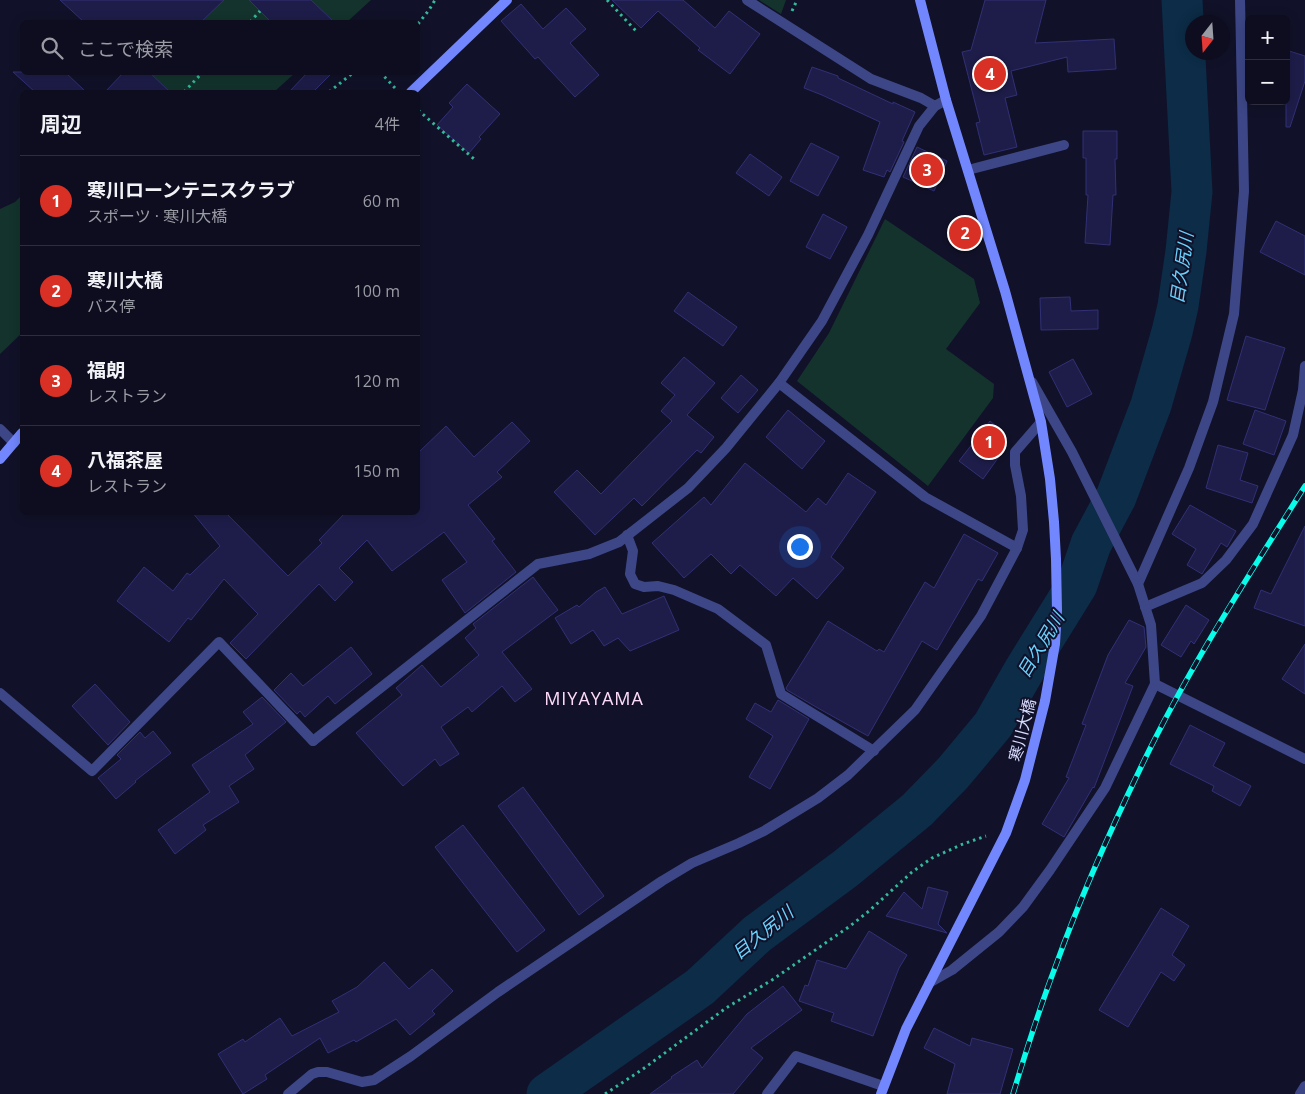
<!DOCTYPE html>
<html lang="ja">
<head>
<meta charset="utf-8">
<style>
  body { margin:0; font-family:"Open Sans","Noto Sans JP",sans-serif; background:#1b1b2c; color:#f1f3f6 }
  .controls { position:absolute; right:15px; top:15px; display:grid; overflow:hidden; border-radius:8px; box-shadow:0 2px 12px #0003 }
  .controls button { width:45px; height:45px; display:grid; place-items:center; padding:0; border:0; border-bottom:1px solid #2d2d3d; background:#0d0d1f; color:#f1f3f6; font:25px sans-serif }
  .compass { position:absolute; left:1185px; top:15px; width:45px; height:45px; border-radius:50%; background:#0d0d1f; box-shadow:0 2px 12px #0003; rotate:197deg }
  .you { position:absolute; left:799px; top:546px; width:18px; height:18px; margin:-12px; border:4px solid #fff; border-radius:50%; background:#1a73e8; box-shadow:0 0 0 8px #1a73e833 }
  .badge { display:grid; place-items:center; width:32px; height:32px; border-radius:50%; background:#d93025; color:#fff; font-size:16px; font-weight:700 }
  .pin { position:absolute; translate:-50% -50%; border:2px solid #fff; box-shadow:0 1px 5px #0006 }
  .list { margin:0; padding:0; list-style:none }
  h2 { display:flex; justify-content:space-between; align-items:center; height:65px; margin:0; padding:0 20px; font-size:21px }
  h2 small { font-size:16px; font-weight:400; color:#9a9ca4 }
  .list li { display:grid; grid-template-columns:32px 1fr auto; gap:15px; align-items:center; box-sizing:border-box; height:90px; padding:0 20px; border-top:1px solid #2d2d3d }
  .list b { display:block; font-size:19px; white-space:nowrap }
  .list p { margin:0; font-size:16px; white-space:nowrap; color:#9a9ca4 }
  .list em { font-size:16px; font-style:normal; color:#9a9ca4 }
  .icon { flex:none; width:28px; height:28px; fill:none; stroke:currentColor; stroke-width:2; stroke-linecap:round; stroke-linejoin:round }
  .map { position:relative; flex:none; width:1305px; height:1094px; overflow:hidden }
  .search { position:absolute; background:#0d0d1f; box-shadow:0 2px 12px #0003; left:20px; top:20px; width:400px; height:55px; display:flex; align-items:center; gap:12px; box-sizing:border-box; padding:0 18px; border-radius:8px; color:#9a9ca4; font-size:19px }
  .panel { position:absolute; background:#0d0d1f; box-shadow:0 2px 12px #0003; left:20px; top:90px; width:400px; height:425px; border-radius:8px }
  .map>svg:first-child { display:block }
  .green { fill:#14332d }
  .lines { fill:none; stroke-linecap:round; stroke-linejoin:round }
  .river { stroke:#0c2c47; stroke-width:41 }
  .building { fill:#1e1d4a; stroke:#313075 }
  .path { stroke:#32ba9a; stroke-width:3; stroke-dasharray:2.5 4; stroke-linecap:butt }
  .lane { stroke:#3d4787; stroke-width:10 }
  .street { stroke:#3d4787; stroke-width:10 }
  .secondary { stroke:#7286fd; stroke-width:10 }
  .rail-casing { stroke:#09fbea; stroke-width:5.5 }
  .rail { stroke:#111129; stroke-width:4; stroke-dasharray:11; stroke-linecap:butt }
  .labels { text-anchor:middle; stroke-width:4; stroke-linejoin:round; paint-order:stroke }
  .street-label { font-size:16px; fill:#d9dcfe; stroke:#111129 }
  .water-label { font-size:18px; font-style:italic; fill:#69d2fd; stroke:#111129 }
  .neighbourhood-label { font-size:18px; letter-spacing:1px; fill:#fedbf8; stroke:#111129 }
</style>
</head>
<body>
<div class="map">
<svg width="1305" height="1094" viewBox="0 0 1305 1094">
  <rect width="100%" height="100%" fill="#111129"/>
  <!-- green -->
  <g class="green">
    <path d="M197,0H371L347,22H194L196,20Z"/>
    <path d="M759,0H786L781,14Z"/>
    <path d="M155,73H295L274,92H139Z"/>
    <path d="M22,195V333L0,354V209L15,202Z"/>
    <path d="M885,219L974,279L980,303L946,349L994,384L993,398L928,486L797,381L829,333Z"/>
  </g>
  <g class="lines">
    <!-- river -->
    <path class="river" d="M547,1094L700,987L757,934L845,869L917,810L953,773L993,725L1025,669L1077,585L1091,544L1116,497L1151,405L1172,332L1178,306L1186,251L1192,192L1182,0"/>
  </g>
  <!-- building -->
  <g class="building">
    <path d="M60,0H224L201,22H84Z"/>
    <path d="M249,0H311L334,22H271Z"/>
    <path d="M612,0H683L715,28L729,11L760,34L730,74L698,50L700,48L658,11L641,28Z"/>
    <path d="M985,0H1046L1035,43L1114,39L1116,69L1068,72L1067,57L1011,71L1017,95L1005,98L1017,147L984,155L976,123L980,122L962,52L971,50Z"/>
    <path d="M521,4L543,29L566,8L586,29L570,43L599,75L575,97L538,57L535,59L501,21Z"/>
    <path d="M1286,50L1305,56V81L1290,127H1286Z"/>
    <path d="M812,67L838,76V78L893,104V102L915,112L902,141L904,142L890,172L887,170L884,177L863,170L880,122L822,95L804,88Z"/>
    <path d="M13,72H65L86,92H35Z"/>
    <path d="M124,72H149L170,92H105Z"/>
    <path d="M308,72H333L313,92H289Z"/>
    <path d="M467,84L500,114L479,137L481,139L469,153L437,125L453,107L449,103Z"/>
    <path d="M1083,131H1117V159H1115L1116,195H1113L1110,245L1085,243L1088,195H1086V158H1083Z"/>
    <path d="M811,143L839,157L818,196L790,181Z"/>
    <path d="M917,147L947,161L934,191L903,177Z"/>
    <path d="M750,154L782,177L769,196L736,173Z"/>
    <path d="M823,214L847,227L830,259L806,247Z"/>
    <path d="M1276,221L1305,236V275L1260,252Z"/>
    <path d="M688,292L737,327L723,346L674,311Z"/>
    <path d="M1070,297L1071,311L1098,310V329L1041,330L1040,298Z"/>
    <path d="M1246,336L1285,348L1265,410L1227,400Z"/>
    <path d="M684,357L715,383L687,415L714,437L701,453L697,450L642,506L634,498L595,535L554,492L577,470L601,494L672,421L661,411L675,395L661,383Z"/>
    <path d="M1073,359L1092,394L1067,407L1049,372Z"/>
    <path d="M741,375L758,390L738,413L721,398Z"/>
    <path d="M788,410L825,441L802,469L766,437Z"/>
    <path d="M1255,410L1286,421L1274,455L1243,444Z"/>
    <path d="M990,421L1003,432V451L983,479L959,461Z"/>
    <path d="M512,422L530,441L497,472L502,477L468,505L495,539L492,541L516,572L465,613L442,580L467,562L444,532L392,571L367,540L339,568L353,582L335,601L319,584L246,659L230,643L258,614L224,579L191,620L188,618L169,642L117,601L144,567L173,591L187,573L190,575L220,546L192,512H225L288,576L322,543L319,540L346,512H418V453L446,426L474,457Z"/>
    <path d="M1218,445L1248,453L1240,480L1258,486L1252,503L1206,488Z"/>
    <path d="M745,463L806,512L818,498L826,505L848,473L876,492L831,557L844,568L817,599L793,578L776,596L740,565L731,574L711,554L684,578L652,543L704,497L711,505Z"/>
    <path d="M1190,505L1236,531L1227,547L1221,543L1202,574L1187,565L1196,549L1172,534Z"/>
    <path d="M1305,526V626L1254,608L1261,590L1271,594Z"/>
    <path d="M964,534L998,553L982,581L978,579L937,650L922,641L868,736L816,707L787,690L786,688L828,621L877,651L879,649L884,652L925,582L934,588Z"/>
    <path d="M533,577L558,610L502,652L532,689L515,702L502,686L472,712L468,707L441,727L459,754L440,766L435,759L403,786L356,733L402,695L396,688L422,665L441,687L479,655L465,638L476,628L473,624Z"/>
    <path d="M605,587L622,614L664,596L679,630L630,651L618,638L604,646L593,630L571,644L555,618L577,605L579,607L596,592Z"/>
    <path d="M1186,605L1209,620L1194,644L1191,641L1181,657L1161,645Z"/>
    <path d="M1129,620L1144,627L1146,647L1125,683L1133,686L1094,788L1093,787L1064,837L1042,824L1069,778L1066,777L1086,725L1082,724L1108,655Z"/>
    <path d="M1305,644V694L1282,679Z"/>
    <path d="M351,647L372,674L335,704L328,696L305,717L300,711L297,714L274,690L291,673L303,686Z"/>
    <path d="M95,684L130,722L108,745L72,706Z"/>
    <path d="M262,697L286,722L245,755L254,769L229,786L239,802L203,825L206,830L175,854L158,830L210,792L192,765L253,724L243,712Z"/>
    <path d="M778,700L809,719L770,789L749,777L773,736L746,719L755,703L771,712Z"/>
    <path d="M1190,725L1225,743L1213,766L1251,786L1240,806L1212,791L1214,786L1170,764Z"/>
    <path d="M153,731L171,753L135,781L136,782L116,799L98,778L121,759L117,755L140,732L145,738Z"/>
    <path d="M523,787L604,896L579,915L498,806Z"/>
    <path d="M463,825L545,930L517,952L435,847Z"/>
    <path d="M928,887L948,892L938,924L947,933L886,916L904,892L922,909Z"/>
    <path d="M1161,908L1189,926L1172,955L1185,965L1174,981L1161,972L1128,1027L1099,1010Z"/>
    <path d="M869,931L907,955L899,968L873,1036L831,1021L834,1013L799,1001L805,985L808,986L817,960L846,969Z"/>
    <path d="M384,962L409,989L432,969L453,991L432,1011L435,1014L410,1035L396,1019L356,1042L354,1040L328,1053L320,1038L265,1075L267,1079L243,1094L218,1054L243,1039L245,1042L280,1018L292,1036L339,1012L332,1001L357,987Z"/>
    <path d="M783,986L802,1010L751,1048L763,1058L733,1094H650L672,1078L671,1077L697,1060L702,1068L747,1014Z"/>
    <path d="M934,1028L970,1046L972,1038L1013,1049L1000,1094H947L955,1064L924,1048Z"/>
  </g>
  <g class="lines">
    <!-- path -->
    <g class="path">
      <path d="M607,0L637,32"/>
      <path d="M792,11L797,0"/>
      <path d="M250,22L260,11"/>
      <path d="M418,24L429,10L435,0"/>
      <path d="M380,72L395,88"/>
      <path d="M184,92L203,72"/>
      <path d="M329,92L354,72"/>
      <path d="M418,110L474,159"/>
      <path d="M605,1094L643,1069L726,1008L772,980L850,926L869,911L912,872L932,858L963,844L986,836"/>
    </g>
    <!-- lane -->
    <g class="lane">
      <path d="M968,170L1064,145"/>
      <path d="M779,383L925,497L1017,548"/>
      <path d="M627,535L633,551L630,574L635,584L644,587L658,586L674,590L718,609L766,645L781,694L874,751"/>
      <path d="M1138,584L1189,468L1213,402L1234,314L1244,191L1240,0"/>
      <path d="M0,693L92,771L219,642L313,741"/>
    </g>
    <!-- street -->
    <g class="street">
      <path d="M747,0L871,79L921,98L935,106"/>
      <path d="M0,429L14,443"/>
      <path d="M1145,607L1202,583L1226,560L1253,524L1293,435L1303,390L1305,366"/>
      <path d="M1155,684L1305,759"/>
      <path d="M313,741L538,564L589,554L619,542L688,488L726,448L779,383L822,321L868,235L919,126L935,106L946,100"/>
      <path d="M929,983L952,970L999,932L1023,907L1050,870L1105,788L1155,684L1151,625L1138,584L1072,452L1032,382"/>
      <path d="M288,1094L312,1074L318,1072H327L362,1082L374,1080L411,1056L498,992L662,881L692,863L739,843L764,831L818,798L848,775L915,710L981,616L1017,548L1023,530L1021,496L1015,465V452L1041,422"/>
      <path d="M767,1094L796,1056L883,1086"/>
      <path d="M1300,1094L1305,1086"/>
    </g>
    <!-- secondary -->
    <g class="secondary">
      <path d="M411,92L507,0"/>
      <path d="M0,459L22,433"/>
      <path d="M881,1094L906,1029L1006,833L1025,780L1045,701L1055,644L1057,611L1056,559L1054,522L1050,479L1041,422L1005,291L946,100L920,0"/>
    </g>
    <defs>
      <path id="rail" d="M1013,1094C1026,1051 1040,1007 1056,965C1080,898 1110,831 1141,767C1188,669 1247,578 1305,486"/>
    </defs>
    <!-- rail casing -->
    <use href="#rail" class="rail-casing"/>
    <!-- rail -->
    <use href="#rail" class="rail"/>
  </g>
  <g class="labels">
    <!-- street labels -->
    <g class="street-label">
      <text transform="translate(1022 730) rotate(-76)" y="6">寒川大橋</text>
    </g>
    <!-- water labels -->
    <g class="water-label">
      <text transform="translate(1182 268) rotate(-82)" y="6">目久尻川</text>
      <text transform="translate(1041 645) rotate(-59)" y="6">目久尻川</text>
      <text transform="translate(763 933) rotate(-39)" y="6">目久尻川</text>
    </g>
    <!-- neighbourhood labels -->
    <g class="neighbourhood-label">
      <text x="594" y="705">MIYAYAMA</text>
    </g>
  </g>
</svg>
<div class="controls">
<button>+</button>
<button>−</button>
</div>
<svg class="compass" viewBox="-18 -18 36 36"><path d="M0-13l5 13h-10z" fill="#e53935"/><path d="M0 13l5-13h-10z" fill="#9a9ca4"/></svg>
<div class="you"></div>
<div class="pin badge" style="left:989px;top:442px">1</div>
<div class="pin badge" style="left:965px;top:233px">2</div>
<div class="pin badge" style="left:927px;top:170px">3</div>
<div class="pin badge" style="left:990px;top:74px">4</div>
<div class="search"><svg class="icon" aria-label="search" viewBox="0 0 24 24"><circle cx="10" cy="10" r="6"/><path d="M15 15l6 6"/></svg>ここで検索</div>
<section class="panel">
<h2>周辺<small>4件</small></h2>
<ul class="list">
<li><span class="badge">1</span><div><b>寒川ローンテニスクラブ</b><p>スポーツ · 寒川大橋</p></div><em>60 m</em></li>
<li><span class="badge">2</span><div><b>寒川大橋</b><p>バス停</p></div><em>100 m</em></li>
<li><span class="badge">3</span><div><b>福朗</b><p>レストラン</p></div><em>120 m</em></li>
<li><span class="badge">4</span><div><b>八福茶屋</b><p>レストラン</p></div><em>150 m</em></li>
</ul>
</section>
</div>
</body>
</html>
